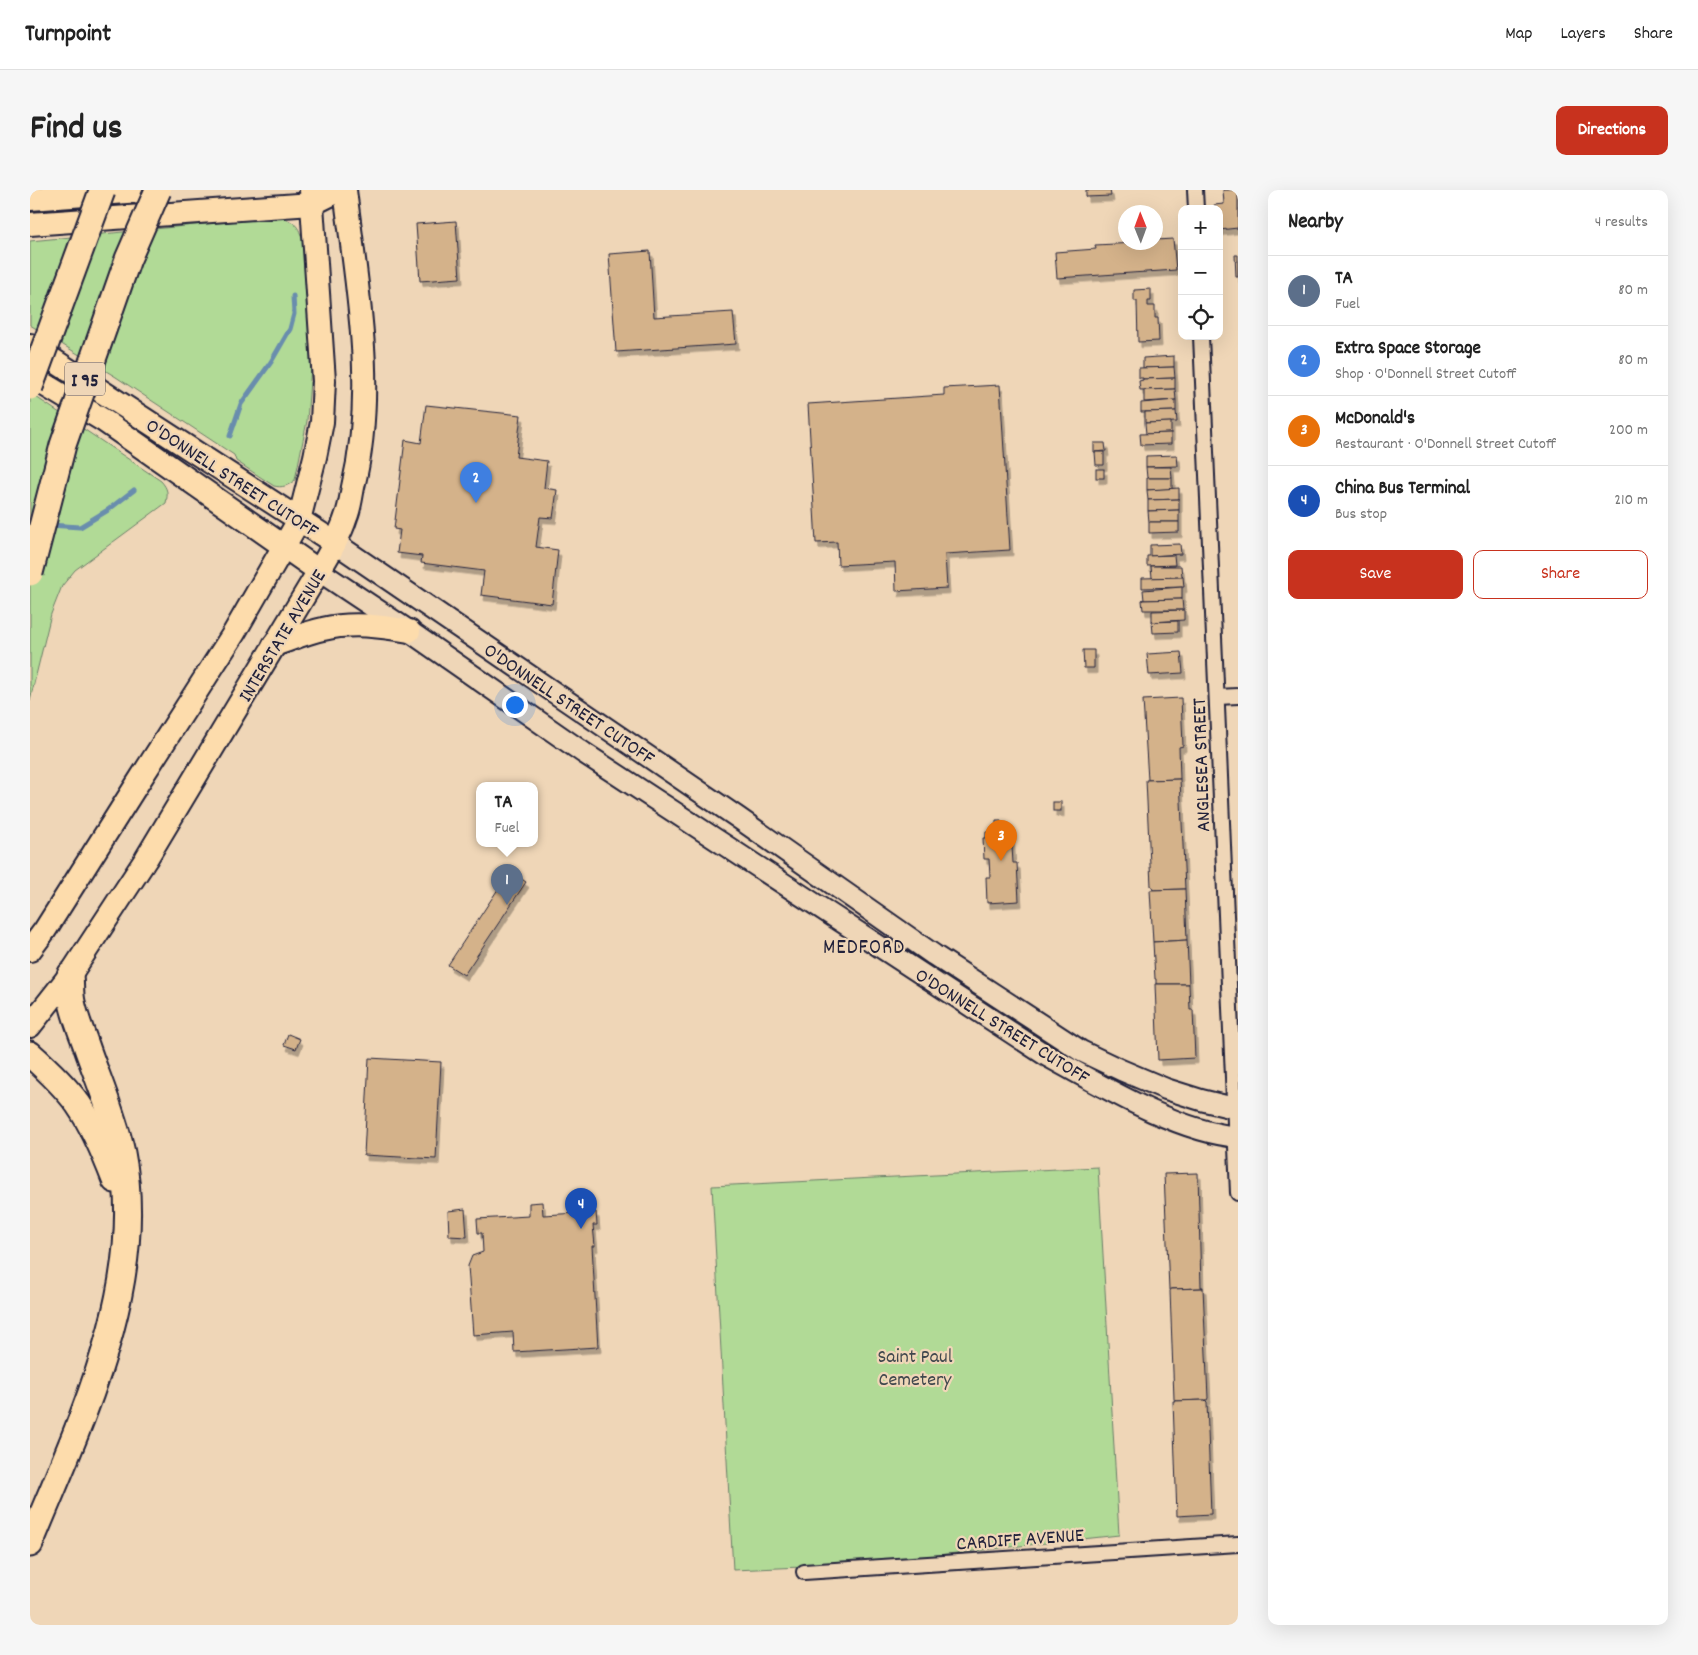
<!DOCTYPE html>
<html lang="en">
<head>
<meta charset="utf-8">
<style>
  body { margin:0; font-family:Dekko,sans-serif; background:#f6f6f6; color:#222 }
  .controls { position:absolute; right:15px; top:15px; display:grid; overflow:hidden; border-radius:10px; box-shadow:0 5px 20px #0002 }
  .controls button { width:45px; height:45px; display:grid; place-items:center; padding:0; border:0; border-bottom:1px solid #e0e0e0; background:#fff; color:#222; font:25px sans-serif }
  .compass { position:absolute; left:1088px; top:15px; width:45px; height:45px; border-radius:50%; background:#fff; box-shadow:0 5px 20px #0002; rotate:359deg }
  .you { position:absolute; left:484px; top:514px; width:18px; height:18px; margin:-12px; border:4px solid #fff; border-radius:50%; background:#1a73e8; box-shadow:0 0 0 8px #1a73e833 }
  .badge { display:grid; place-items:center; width:32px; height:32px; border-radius:50%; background:#c8321e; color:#fff; font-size:16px; font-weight:700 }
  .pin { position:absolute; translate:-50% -41px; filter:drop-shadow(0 1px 2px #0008) }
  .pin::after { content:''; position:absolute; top:26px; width:18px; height:15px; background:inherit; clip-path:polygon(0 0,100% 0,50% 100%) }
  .popup { position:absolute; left:446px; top:592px; width:62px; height:65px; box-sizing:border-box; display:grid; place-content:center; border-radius:10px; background:#fff; filter:drop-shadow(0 1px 4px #0005); font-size:16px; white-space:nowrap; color:#767676 }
  .popup b { font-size:19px; color:#222 }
  .popup::after { content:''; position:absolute; left:50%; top:100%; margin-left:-10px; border:10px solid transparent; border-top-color:#fff }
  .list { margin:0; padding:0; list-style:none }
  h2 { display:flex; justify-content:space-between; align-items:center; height:65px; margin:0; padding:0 20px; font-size:21px }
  h2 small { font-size:16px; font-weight:400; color:#767676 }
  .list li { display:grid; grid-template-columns:32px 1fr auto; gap:15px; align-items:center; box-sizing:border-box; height:70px; padding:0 20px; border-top:1px solid #e0e0e0 }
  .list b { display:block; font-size:19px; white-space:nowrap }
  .list p { margin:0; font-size:16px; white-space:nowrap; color:#767676 }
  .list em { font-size:16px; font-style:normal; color:#767676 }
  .actions { display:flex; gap:10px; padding:15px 20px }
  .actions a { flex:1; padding:11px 0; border:1px solid #c8321e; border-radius:10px; text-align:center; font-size:18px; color:#c8321e }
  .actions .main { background:#c8321e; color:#fff }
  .icon { flex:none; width:28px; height:28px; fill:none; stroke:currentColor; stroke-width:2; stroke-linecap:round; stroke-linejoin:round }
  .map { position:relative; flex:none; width:1208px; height:1435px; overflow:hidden; border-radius:10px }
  header { display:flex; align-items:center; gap:30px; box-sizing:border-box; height:70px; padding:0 25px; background:#fff; border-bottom:1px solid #e0e0e0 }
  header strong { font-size:24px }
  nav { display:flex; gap:28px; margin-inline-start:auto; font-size:18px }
  .intro { display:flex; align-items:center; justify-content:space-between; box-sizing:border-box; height:120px; padding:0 30px }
  h1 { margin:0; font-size:35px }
  .button { padding:12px 22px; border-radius:10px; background:#c8321e; color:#fff; font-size:18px; font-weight:700 }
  main { display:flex; gap:30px; padding:0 30px }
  aside { flex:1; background:#fff; border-radius:10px; box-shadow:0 5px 20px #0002 }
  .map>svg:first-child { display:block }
  .green { fill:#b1da96; stroke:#6a7e68 }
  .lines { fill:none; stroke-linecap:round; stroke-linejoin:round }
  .stream { stroke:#698dad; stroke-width:5 }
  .building { fill:#d4b28a; stroke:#22223b; filter:url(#shadow) }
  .minor-casing { stroke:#22223b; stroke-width:18 }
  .secondary-casing { stroke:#22223b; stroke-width:24 }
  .primary-casing { stroke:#22223b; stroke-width:26 }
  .motorway-casing { stroke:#22223b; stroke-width:29 }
  .minor { stroke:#efd6b7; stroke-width:14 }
  .secondary { stroke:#efd6b7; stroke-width:20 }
  .primary { stroke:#fddcac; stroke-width:22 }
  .motorway { stroke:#fddcac; stroke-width:25 }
  .motorway-bridge-casing { stroke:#22223b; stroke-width:29; stroke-linecap:butt }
  .motorway-bridge { stroke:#fddcac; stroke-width:25 }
  .labels { text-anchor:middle; stroke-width:4.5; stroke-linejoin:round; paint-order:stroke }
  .shield { fill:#efd6b7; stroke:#605860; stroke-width:1 }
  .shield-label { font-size:19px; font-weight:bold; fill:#22223b }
  .street-label { font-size:20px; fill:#22223b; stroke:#efd6b7 }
  .park-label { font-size:20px; fill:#3f474d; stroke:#efd6b7 }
  .neighbourhood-label { font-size:21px; letter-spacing:1px; fill:#22223b; stroke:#efd6b7 }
</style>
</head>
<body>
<header>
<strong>Turnpoint</strong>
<nav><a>Map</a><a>Layers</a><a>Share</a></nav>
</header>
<div class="intro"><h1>Find us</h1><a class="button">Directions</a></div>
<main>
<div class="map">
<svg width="1208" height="1435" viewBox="0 0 1208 1435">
  <defs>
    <filter id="shadow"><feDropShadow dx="3" dy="5.5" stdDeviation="0" flood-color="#0004"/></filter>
  </defs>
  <rect width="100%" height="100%" fill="#efd6b7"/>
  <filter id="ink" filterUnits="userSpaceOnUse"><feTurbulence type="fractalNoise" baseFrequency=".02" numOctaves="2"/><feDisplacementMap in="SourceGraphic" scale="10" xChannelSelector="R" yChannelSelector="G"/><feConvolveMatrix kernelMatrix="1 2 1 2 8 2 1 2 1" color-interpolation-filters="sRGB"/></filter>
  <g filter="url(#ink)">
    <!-- green -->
    <g class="green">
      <path d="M248,27C272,32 270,43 275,63L281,176L277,231L265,290C258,296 252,298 244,296L206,271L204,265L86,187L0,135V51Z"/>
      <path d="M0,203L131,291C138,299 138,303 136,313L45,380L32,396L21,424L0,510Z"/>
      <path d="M1068,977L1089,1345L818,1375L703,1380L682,996Z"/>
    </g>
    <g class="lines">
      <!-- stream -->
      <g class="stream">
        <path d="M200,246L211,214L241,172L260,139L264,124L263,106"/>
        <path d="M19,335L50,337L78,320L104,300"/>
      </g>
    </g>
    <!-- building -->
    <g class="building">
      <path d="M1056,0H1080L1081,6L1056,7Z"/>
      <path d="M1193,0H1208V38L1189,40V19H1184V15L1194,14Z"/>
      <path d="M426,31L430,88L390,91L386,34Z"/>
      <path d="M1143,49L1146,80L1027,88L1025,62L1066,59L1065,55L1126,52V50Z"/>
      <path d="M620,61L624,127L703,122L706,154L586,162L579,64Z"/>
      <path d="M1205,65H1208V87H1206Z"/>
      <path d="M1121,99V111H1118V116H1125V128H1128L1129,151L1108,152L1107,111H1104V100Z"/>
      <path d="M1144,166V177L1113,178V168Z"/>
      <path d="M1144,177L1145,188L1113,189V188H1109V178Z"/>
      <path d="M1145,188V199L1110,200L1109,191L1113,190V189Z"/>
      <path d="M970,195L980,360L915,364L917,398L866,401L865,372L808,375L807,352L786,353L778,214L914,205V198Z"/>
      <path d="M1145,199L1146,210L1114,212V200Z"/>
      <path d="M1146,210V221L1111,222V213Z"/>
      <path d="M396,215L491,225L486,267L517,271L514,298L527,300L523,328L510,327L506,357L528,360L522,414L451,405L454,381L391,373L392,366L367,363L370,340L364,339L375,250L391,253Z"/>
      <path d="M1146,221L1147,232L1115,233V222Z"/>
      <path d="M1141,232V243L1116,244L1115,233Z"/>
      <path d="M1141,243V254L1111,255L1110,244Z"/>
      <path d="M1064,253H1075L1076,261L1064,262Z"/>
      <path d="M1065,262H1074V275H1066Z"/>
      <path d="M1147,265L1148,276L1116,277V266Z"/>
      <path d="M1116,277H1141L1142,288H1117Z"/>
      <rect x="1066" y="279" width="8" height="9"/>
      <path d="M1117,288H1142V299L1117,300Z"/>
      <path d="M1149,298V309L1118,310L1117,300Z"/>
      <path d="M1149,309V320L1118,321V310Z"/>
      <path d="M1149,320V332H1119L1118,321Z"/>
      <path d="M1119,332H1149V342L1119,343Z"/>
      <path d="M1150,354L1151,364L1120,366V355Z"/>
      <path d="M1144,365L1145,375L1117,376V366Z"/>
      <path d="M1121,376H1151L1152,386L1153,387L1122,388Z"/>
      <path d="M1153,387L1154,397L1112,398V388Z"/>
      <path d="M1152,397V409L1112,410H1114L1113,400Z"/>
      <path d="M1152,409L1153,420H1113L1112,410Z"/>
      <path d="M1154,420V430L1122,432V421Z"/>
      <path d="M1148,431V442L1123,443L1122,432Z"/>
      <path d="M1053,460H1064V478H1054Z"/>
      <path d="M1151,462L1153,483L1119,485L1117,464Z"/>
      <path d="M1151,508L1153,556L1149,557L1150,589L1118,590L1113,510Z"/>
      <path d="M1150,589L1155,699L1123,700L1122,696H1121L1116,590Z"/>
      <rect x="1023" y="612" width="8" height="9"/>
      <path d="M966,631H971V641L981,640L983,673H987L989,711L957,713L956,687H960L959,669H954L953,648H956V642H961L960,639L966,638Z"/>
      <path d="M480,681L496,692L434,785L418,775Z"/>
      <path d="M1155,699L1157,750L1123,752L1120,700Z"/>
      <path d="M1157,750L1159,794H1126V789H1125L1123,752Z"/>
      <path d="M1125,794H1159L1160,820H1163L1165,868L1128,870Z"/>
      <path d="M258,844L270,849L266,859L254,855Z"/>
      <path d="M339,868L411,872L406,969L334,965Z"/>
      <path d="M1168,983L1171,1097H1173V1098L1139,1099L1134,984Z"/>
      <path d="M512,1012L513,1025L566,1022L567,1035H563L565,1056H562L568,1157L484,1162L483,1142L443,1145L438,1076L442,1066L453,1062L452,1043H448L447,1029L499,1026V1013Z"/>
      <path d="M435,1019L437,1047L419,1046L418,1021Z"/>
      <path d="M1173,1098L1178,1208L1177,1210L1145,1211L1144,1209L1140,1101L1141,1099Z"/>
      <path d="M1175,1210L1177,1212L1181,1324L1147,1326L1143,1211Z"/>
    </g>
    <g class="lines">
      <defs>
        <g id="minor">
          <path d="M1165,0L1166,19"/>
          <path d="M1171,146L1208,1003"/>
          <path d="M1187,507L1208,506"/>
          <path d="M774,1382L1208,1354"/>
        </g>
        <g id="secondary">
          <path d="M305,353L707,627L904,765L1051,861L1091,880L1136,899L1171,910L1208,919"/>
          <path d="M289,381L379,441L554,563L1017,866C1070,895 1147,942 1208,947"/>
        </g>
        <g id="primary">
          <path d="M0,9L124,0"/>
          <path d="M0,34L282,14L310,0"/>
          <path d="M0,155L305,353"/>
          <path d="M0,186L73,230L289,381"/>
          <path d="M244,455C260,450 277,442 293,439C322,432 350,436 379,441"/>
          <path d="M0,760L15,740L111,588L204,443L269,330L285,267L292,232L294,191L281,0"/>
          <path d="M0,836L40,785L116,669L289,381C299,364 310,346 316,327C320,318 321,307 323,297C347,198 327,99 315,0"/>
        </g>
        <g id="motorway">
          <path d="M0,864C17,879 34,895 48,914C64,937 75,964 85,990"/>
          <path d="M0,1354C49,1234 118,1095 92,963C84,926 68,890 56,855C51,841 45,827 42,812C40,803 41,794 40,785"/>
        </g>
      </defs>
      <!-- minor casing -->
      <use href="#minor" class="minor-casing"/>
      <!-- secondary casing -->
      <use href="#secondary" class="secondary-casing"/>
      <!-- primary casing -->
      <use href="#primary" class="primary-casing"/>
      <!-- motorway casing -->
      <use href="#motorway" class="motorway-casing"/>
      <!-- minor -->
      <use href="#minor" class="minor"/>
      <!-- secondary -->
      <use href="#secondary" class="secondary"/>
      <!-- primary -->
      <use href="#primary" class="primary"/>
      <!-- motorway -->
      <use href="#motorway" class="motorway"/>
      <defs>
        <g id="motorway-bridge">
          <path d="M0,197L72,1"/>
          <path d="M0,383L33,255L98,69L128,0"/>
        </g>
      </defs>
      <!-- motorway-bridge casing -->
      <use href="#motorway-bridge" class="motorway-bridge-casing"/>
      <!-- motorway-bridge -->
      <use href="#motorway-bridge" class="motorway-bridge"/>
    </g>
  </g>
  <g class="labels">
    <!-- shield labels -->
    <rect class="shield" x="35" y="172.5" width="40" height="33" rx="4"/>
    <g class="shield-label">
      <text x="55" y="196">I 95</text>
    </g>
    <!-- street labels -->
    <g class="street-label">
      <text transform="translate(203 287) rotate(33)" y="7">O'DONNELL STREET CUTOFF</text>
      <text transform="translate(251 445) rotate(-59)" y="7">INTERSTATE AVENUE</text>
      <text transform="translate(540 513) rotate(34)" y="7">O'DONNELL STREET CUTOFF</text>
      <text transform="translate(1170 575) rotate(-92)" y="7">ANGLESEA STREET</text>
      <text transform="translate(973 835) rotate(32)" y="7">O'DONNELL STREET CUTOFF</text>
      <text transform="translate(990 1348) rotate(-4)" y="7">CARDIFF AVENUE</text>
    </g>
    <!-- park labels -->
    <g class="park-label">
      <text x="885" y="1172">Saint Paul<tspan x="885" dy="23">Cemetery</tspan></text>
    </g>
    <!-- neighbourhood labels -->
    <g class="neighbourhood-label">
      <text x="834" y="763">MEDFORD</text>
    </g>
  </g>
</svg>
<div class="controls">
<button>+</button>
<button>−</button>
<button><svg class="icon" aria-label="locate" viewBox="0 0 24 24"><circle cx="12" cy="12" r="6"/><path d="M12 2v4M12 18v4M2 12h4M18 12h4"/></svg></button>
</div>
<svg class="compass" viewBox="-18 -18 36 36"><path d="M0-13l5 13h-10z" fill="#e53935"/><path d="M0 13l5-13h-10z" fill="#767676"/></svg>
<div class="you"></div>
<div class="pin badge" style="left:477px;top:715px;background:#5c6f8a">1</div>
<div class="popup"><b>TA</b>Fuel</div>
<div class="pin badge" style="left:446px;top:313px;background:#3f7fe0">2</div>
<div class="pin badge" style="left:971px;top:671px;background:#e8710a">3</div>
<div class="pin badge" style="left:551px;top:1039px;background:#1a4fb4">4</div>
</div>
<aside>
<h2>Nearby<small>4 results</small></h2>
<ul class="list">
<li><span class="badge" style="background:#5c6f8a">1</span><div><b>TA</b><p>Fuel</p></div><em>80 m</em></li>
<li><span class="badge" style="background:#3f7fe0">2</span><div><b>Extra Space Storage</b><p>Shop · O'Donnell Street Cutoff</p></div><em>80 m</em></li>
<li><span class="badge" style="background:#e8710a">3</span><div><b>McDonald's</b><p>Restaurant · O'Donnell Street Cutoff</p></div><em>200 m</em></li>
<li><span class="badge" style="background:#1a4fb4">4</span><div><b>China Bus Terminal</b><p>Bus stop</p></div><em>210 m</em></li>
</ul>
<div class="actions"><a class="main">Save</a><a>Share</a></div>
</aside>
</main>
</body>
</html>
